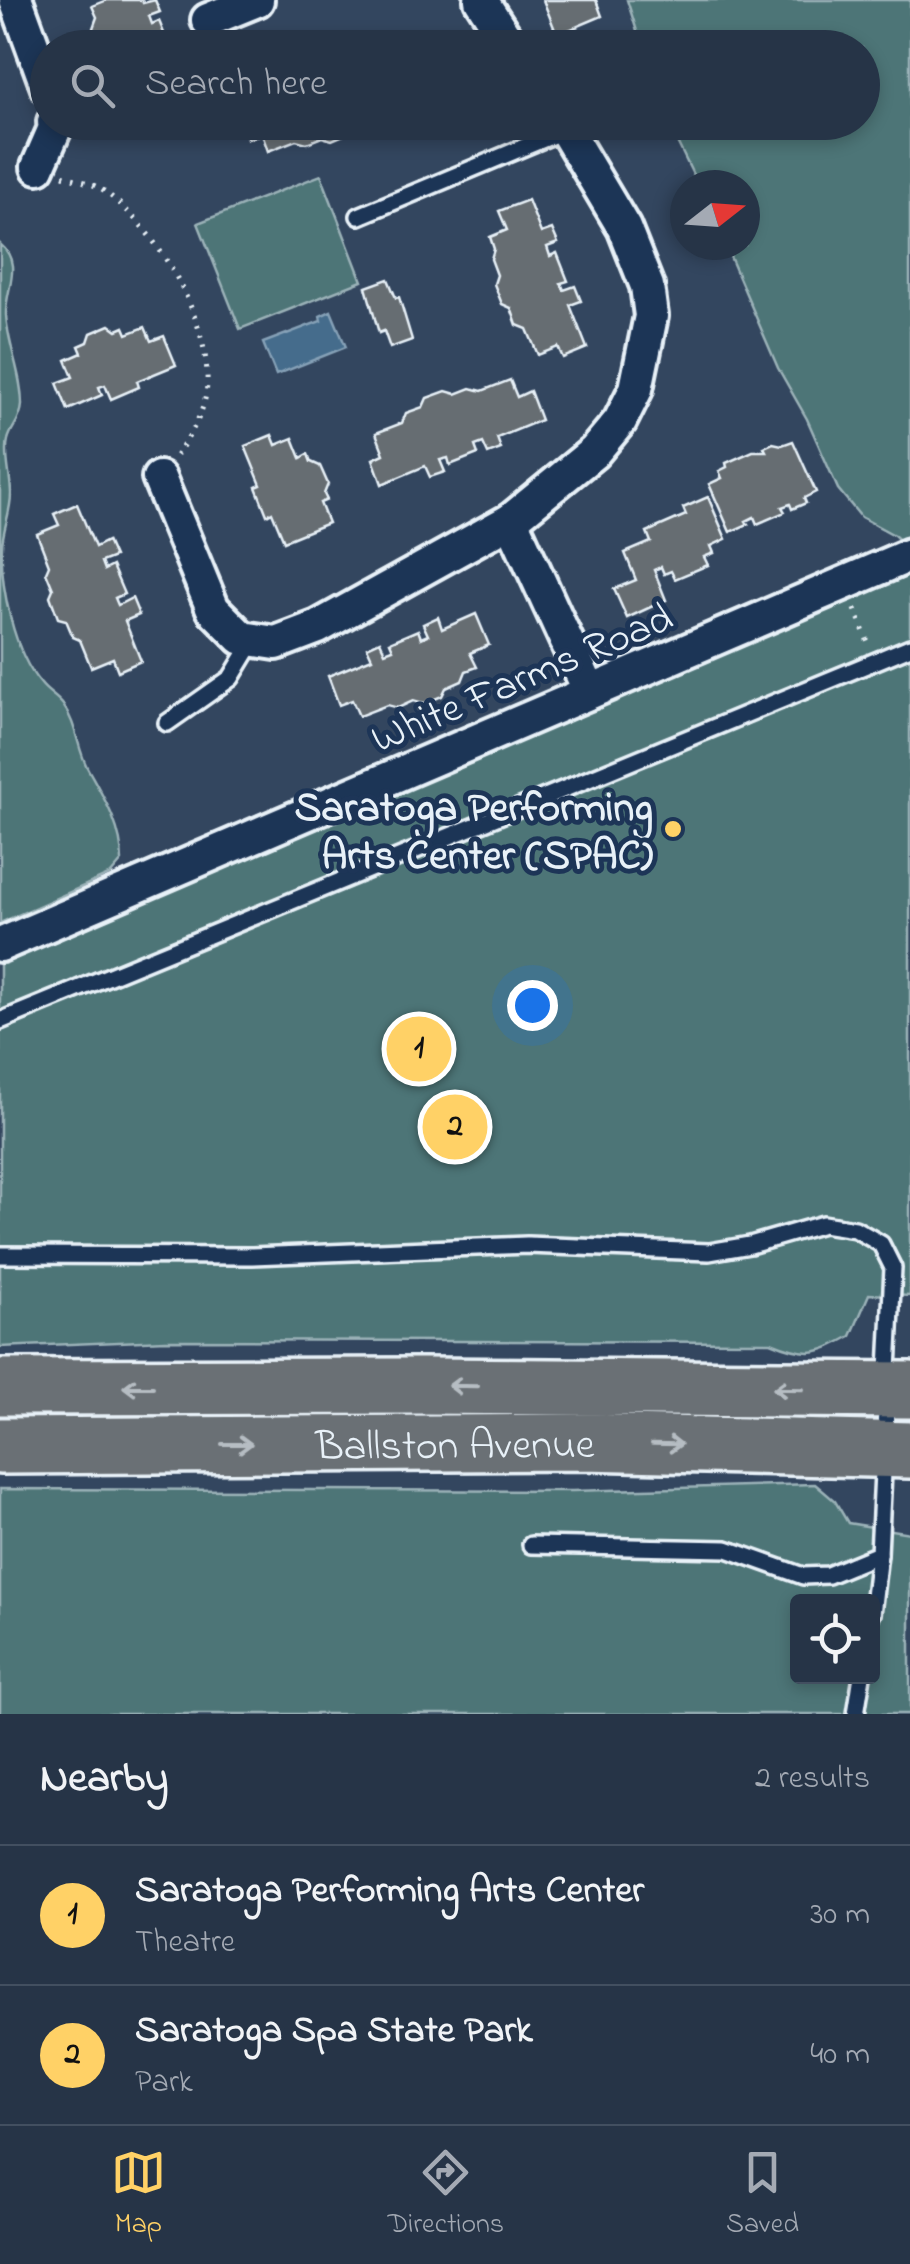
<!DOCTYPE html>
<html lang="en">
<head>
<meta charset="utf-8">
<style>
  body { margin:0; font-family:"Indie Flower",sans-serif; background:#2e3c4e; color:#f1f3f6 }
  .controls { position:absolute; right:30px; bottom:30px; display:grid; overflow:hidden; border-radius:10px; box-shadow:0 5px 15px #0003 }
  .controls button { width:90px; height:90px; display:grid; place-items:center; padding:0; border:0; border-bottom:2px solid #424f60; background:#263447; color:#f1f3f6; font:50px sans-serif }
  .compass { position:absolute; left:670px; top:170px; width:90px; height:90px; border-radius:50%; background:#263447; box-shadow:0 5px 15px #0003; rotate:73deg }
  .you { position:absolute; left:532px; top:1005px; width:35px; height:35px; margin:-25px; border:8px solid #fff; border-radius:50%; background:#1a73e8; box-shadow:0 0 0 15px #1a73e833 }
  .badge { display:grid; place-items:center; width:65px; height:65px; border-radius:50%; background:#ffd166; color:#111; font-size:32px; font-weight:700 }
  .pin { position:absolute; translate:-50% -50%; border:5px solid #fff; box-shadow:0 2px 10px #0006 }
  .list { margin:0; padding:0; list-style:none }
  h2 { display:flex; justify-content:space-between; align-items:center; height:130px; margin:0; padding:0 40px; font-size:42px }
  h2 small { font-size:32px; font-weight:400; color:#a4aab4 }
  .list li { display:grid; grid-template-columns:65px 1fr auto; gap:30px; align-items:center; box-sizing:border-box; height:140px; padding:0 40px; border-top:2px solid #424f60 }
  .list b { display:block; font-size:38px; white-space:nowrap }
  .list p { margin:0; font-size:32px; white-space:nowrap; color:#a4aab4 }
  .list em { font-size:32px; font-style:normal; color:#a4aab4 }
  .icon { flex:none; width:55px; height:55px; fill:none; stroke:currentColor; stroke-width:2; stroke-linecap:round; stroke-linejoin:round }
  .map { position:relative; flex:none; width:910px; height:1714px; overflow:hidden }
  .search { position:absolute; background:#263447; box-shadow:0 5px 15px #0003; left:30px; right:30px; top:30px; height:110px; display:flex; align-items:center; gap:25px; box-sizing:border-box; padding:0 35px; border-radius:55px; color:#a4aab4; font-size:38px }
  .sheet { height:410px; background:#263447 }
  nav { display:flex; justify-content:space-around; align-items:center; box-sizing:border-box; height:140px; border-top:2px solid #424f60; background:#263447; font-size:28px; color:#a4aab4 }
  nav a { display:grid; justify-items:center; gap:5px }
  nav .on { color:#ffd166 }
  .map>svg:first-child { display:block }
  .green { fill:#4e7477; stroke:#9bb2b8; stroke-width:2.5; fill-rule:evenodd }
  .water { fill:#446c8c; stroke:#86a1b7; stroke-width:2.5 }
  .building { fill:#666d72; stroke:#e8f1f8; stroke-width:2.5 }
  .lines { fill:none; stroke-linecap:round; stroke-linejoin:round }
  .lane-casing { stroke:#e8f1f8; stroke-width:22 }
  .street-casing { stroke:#e8f1f8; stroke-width:40 }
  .highway-casing { stroke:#e8f1f8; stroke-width:62 }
  .path { stroke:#e8f1f8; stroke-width:5; stroke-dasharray:2.5 8; stroke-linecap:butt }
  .lane { stroke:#1d3557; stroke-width:15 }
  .street { stroke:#1d3557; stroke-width:32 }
  .highway { stroke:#6a7074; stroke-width:55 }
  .oneway { stroke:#b6bdc3 }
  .poi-dot { fill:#ffd166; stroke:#1d3557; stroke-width:4 }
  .labels { text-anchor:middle; stroke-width:10; stroke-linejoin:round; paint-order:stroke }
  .street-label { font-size:42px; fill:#e8f1f8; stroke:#1d3557 }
  .poi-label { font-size:42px; font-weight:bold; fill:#e8f1f8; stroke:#1d3557; text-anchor:end }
</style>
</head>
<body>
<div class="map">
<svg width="910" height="1714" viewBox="0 0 910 1714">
  <rect width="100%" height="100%" fill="#33465f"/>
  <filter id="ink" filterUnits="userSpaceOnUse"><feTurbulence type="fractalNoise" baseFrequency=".01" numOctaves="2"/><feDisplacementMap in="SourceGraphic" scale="20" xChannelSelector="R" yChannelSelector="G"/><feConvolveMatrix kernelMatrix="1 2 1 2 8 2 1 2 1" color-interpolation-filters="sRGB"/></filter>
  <g filter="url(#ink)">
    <!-- green -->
    <g class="green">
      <path d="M627,0H910V1296L869,1294L851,1336C817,1355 807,1357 771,1342L166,1340L0,1347V959L907,547L894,535L861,517L838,489L807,419L778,368L725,245H745V185H698L668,123L862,122V48L642,47Z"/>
      <path d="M321,175L362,281L240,329L198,223Z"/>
      <path d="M0,244C24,264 5,289 6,315C8,346 22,374 22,405C21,421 11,427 8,440C4,455 11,477 11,494C11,511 3,529 2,546C0,587 14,653 41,684C47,692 57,697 63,705C77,724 77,749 88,769C104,798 122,827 122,861L111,874L0,923Z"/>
      <path d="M815,1484L835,1501L848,1523L910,1533V1714H0V1489L572,1491ZM798,1602H872V1676H798Z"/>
    </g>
    <!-- water -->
    <path class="water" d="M331,311L346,347L276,375L263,343L321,321L320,316Z"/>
    <!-- building -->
    <g class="building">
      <path d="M107,0H142L143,3L155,0L160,12L149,16L152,24L159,21L170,48H98L93,28L97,17L92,6Z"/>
      <path d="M543,0H596L602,16L557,35Z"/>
      <path d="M242,122H359L351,132L332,140L322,137L307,143L296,140L268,151L262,134L248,139Z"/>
      <path d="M528,200L541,233L552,229L558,243L547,247L550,256L557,253L568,281L561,283L564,290L575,286L581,301L570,305L587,348L563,358L558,347L538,355L527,329L517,325L511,308L502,304L494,284L497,275L491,259L494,249L490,237L507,230L499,211Z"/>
      <path d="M388,279L396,298L399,297L412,340L390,348L384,331L379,333L366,287Z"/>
      <path d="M110,325L117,330L124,327L127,334L145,327L151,341L164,336L176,365L137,381L139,387L111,399L105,385L99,387L102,395L68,410L57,383L73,377L66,360L82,353L79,346L88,342L91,333Z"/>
      <path d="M510,380L517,397L530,391L541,420L497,438L501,449L488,454L483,443L475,446L478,454L450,465L448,458L440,460L445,472L430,477L425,466L382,484L373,459L384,454L376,433L402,423L406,413L423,407L427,398L446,391L456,394L471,388L482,391Z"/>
      <path d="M272,435L276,445L293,438L301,458L308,454L311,462L320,466L328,484L324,494L327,500L320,503L328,523L284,541L272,512L267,515L256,487L261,485L245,446Z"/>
      <path d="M793,441L816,492L804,498L806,503L792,509L790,504L782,507L785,512L757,524L754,517L746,521L748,524L730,532L709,484L722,478L719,471L727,467L726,463L753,451H766L764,447L773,443L782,445Z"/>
      <path d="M708,497L726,539L711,546L714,553L704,557L708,565L675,579L671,571L664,574L661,567L654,570L666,600L627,618L614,589L636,580L625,553L651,542L647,532L686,515L683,508Z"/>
      <path d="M77,504L95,547L107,541L114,557L101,562L104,570L112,566L124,594L115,598L118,605L132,598L139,615L125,621L141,661L118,671L113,658L91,667L80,640L73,637L66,620L58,618L50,596L53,589L46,572L49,565L37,534L59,525L54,514Z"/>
      <path d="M476,614L489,645L470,653L477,667L466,671L462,681L446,688L442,696L423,704L413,701L398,708L387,705L359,716L352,700L339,705L328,676L372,658L367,647L380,641L385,652L393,649L390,642L418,630L421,638L428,635L423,624L438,617L442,629Z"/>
    </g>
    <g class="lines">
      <defs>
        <g id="lane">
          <path d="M359,216L565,130"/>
          <path d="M167,723L231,678L254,640"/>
          <path d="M0,1021L910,647"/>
          <path d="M0,1255L252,1256L527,1245L709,1252L750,1245L823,1224L855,1229L881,1244L893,1268L879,1554L828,1575L803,1576L727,1549L531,1545"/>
          <path d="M872,1614L879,1554"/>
          <path d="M856,1714L862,1676"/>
        </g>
        <g id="street">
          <path d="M16,0L48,88"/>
          <path d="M481,0L512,48"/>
          <path d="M208,20L257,0"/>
          <path d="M561,122L624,228L647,286L651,316L636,389L620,421L594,452L511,520L590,692"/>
          <path d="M38,167L55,128L54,122"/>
          <path d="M159,478L213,609L242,638L276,643L318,627L511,520"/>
          <path d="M0,945L910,555"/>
        </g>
        <g id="highway">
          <path d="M0,1387L422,1386L910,1390"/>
          <path id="s1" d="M0,1446L585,1442L910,1450"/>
        </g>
      </defs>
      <!-- lane casing -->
      <use href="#lane" class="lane-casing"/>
      <!-- street casing -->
      <use href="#street" class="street-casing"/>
      <!-- highway casing -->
      <use href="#highway" class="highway-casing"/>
      <!-- path -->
      <g class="path">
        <path d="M63,175C74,179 89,182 99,188C155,223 216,326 206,394C202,417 189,437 176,456"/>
        <path d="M855,609L869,645"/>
      </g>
      <!-- lane -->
      <use href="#lane" class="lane"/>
      <!-- street -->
      <use href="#street" class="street"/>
      <!-- highway -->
      <use href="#highway" class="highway"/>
    </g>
    <!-- one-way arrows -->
    <defs><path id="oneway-shaft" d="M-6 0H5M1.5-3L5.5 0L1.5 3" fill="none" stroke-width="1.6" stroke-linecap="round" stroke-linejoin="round" transform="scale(2.5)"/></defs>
    <g class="oneway">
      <use href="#oneway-shaft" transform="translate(463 1386) rotate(-179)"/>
      <use href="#oneway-shaft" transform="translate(138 1387) rotate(180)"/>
      <use href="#oneway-shaft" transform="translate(788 1389) rotate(-179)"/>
      <use href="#oneway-shaft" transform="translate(237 1444)"/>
      <use href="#oneway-shaft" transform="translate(667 1444) rotate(1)"/>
    </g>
  </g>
  <!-- markers -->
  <circle class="poi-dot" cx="673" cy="829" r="10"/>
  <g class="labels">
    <!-- street labels -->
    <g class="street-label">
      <text transform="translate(521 676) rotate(-23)" y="15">White Farms Road</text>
      <text dy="15" stroke="none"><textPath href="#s1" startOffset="455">Ballston Avenue</textPath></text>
    </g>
    <!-- poi labels -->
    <g class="poi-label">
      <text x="653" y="820">Saratoga Performing<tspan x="653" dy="48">Arts Center (SPAC)</tspan></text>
    </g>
  </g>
</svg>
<div class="controls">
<button><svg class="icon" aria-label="locate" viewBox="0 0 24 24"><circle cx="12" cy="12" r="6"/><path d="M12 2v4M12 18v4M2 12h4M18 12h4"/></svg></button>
</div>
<svg class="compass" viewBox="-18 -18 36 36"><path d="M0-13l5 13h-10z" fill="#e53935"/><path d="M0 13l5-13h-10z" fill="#a4aab4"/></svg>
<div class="you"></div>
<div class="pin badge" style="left:419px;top:1049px">1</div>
<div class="pin badge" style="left:455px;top:1127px">2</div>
<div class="search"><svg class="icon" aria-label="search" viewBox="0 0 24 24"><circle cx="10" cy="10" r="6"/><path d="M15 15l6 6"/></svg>Search here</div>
</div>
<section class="sheet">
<h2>Nearby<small>2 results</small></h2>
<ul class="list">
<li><span class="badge">1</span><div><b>Saratoga Performing Arts Center</b><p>Theatre</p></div><em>30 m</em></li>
<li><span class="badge">2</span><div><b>Saratoga Spa State Park</b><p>Park</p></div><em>40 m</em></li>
</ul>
</section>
<nav>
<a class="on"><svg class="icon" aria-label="map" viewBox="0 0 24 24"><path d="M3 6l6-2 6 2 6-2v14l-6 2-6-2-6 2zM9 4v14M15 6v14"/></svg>Map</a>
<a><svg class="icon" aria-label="directions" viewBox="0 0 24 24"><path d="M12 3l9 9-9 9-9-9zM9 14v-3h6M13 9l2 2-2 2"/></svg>Directions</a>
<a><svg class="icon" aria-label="saved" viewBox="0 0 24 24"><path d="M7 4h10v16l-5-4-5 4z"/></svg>Saved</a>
</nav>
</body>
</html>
